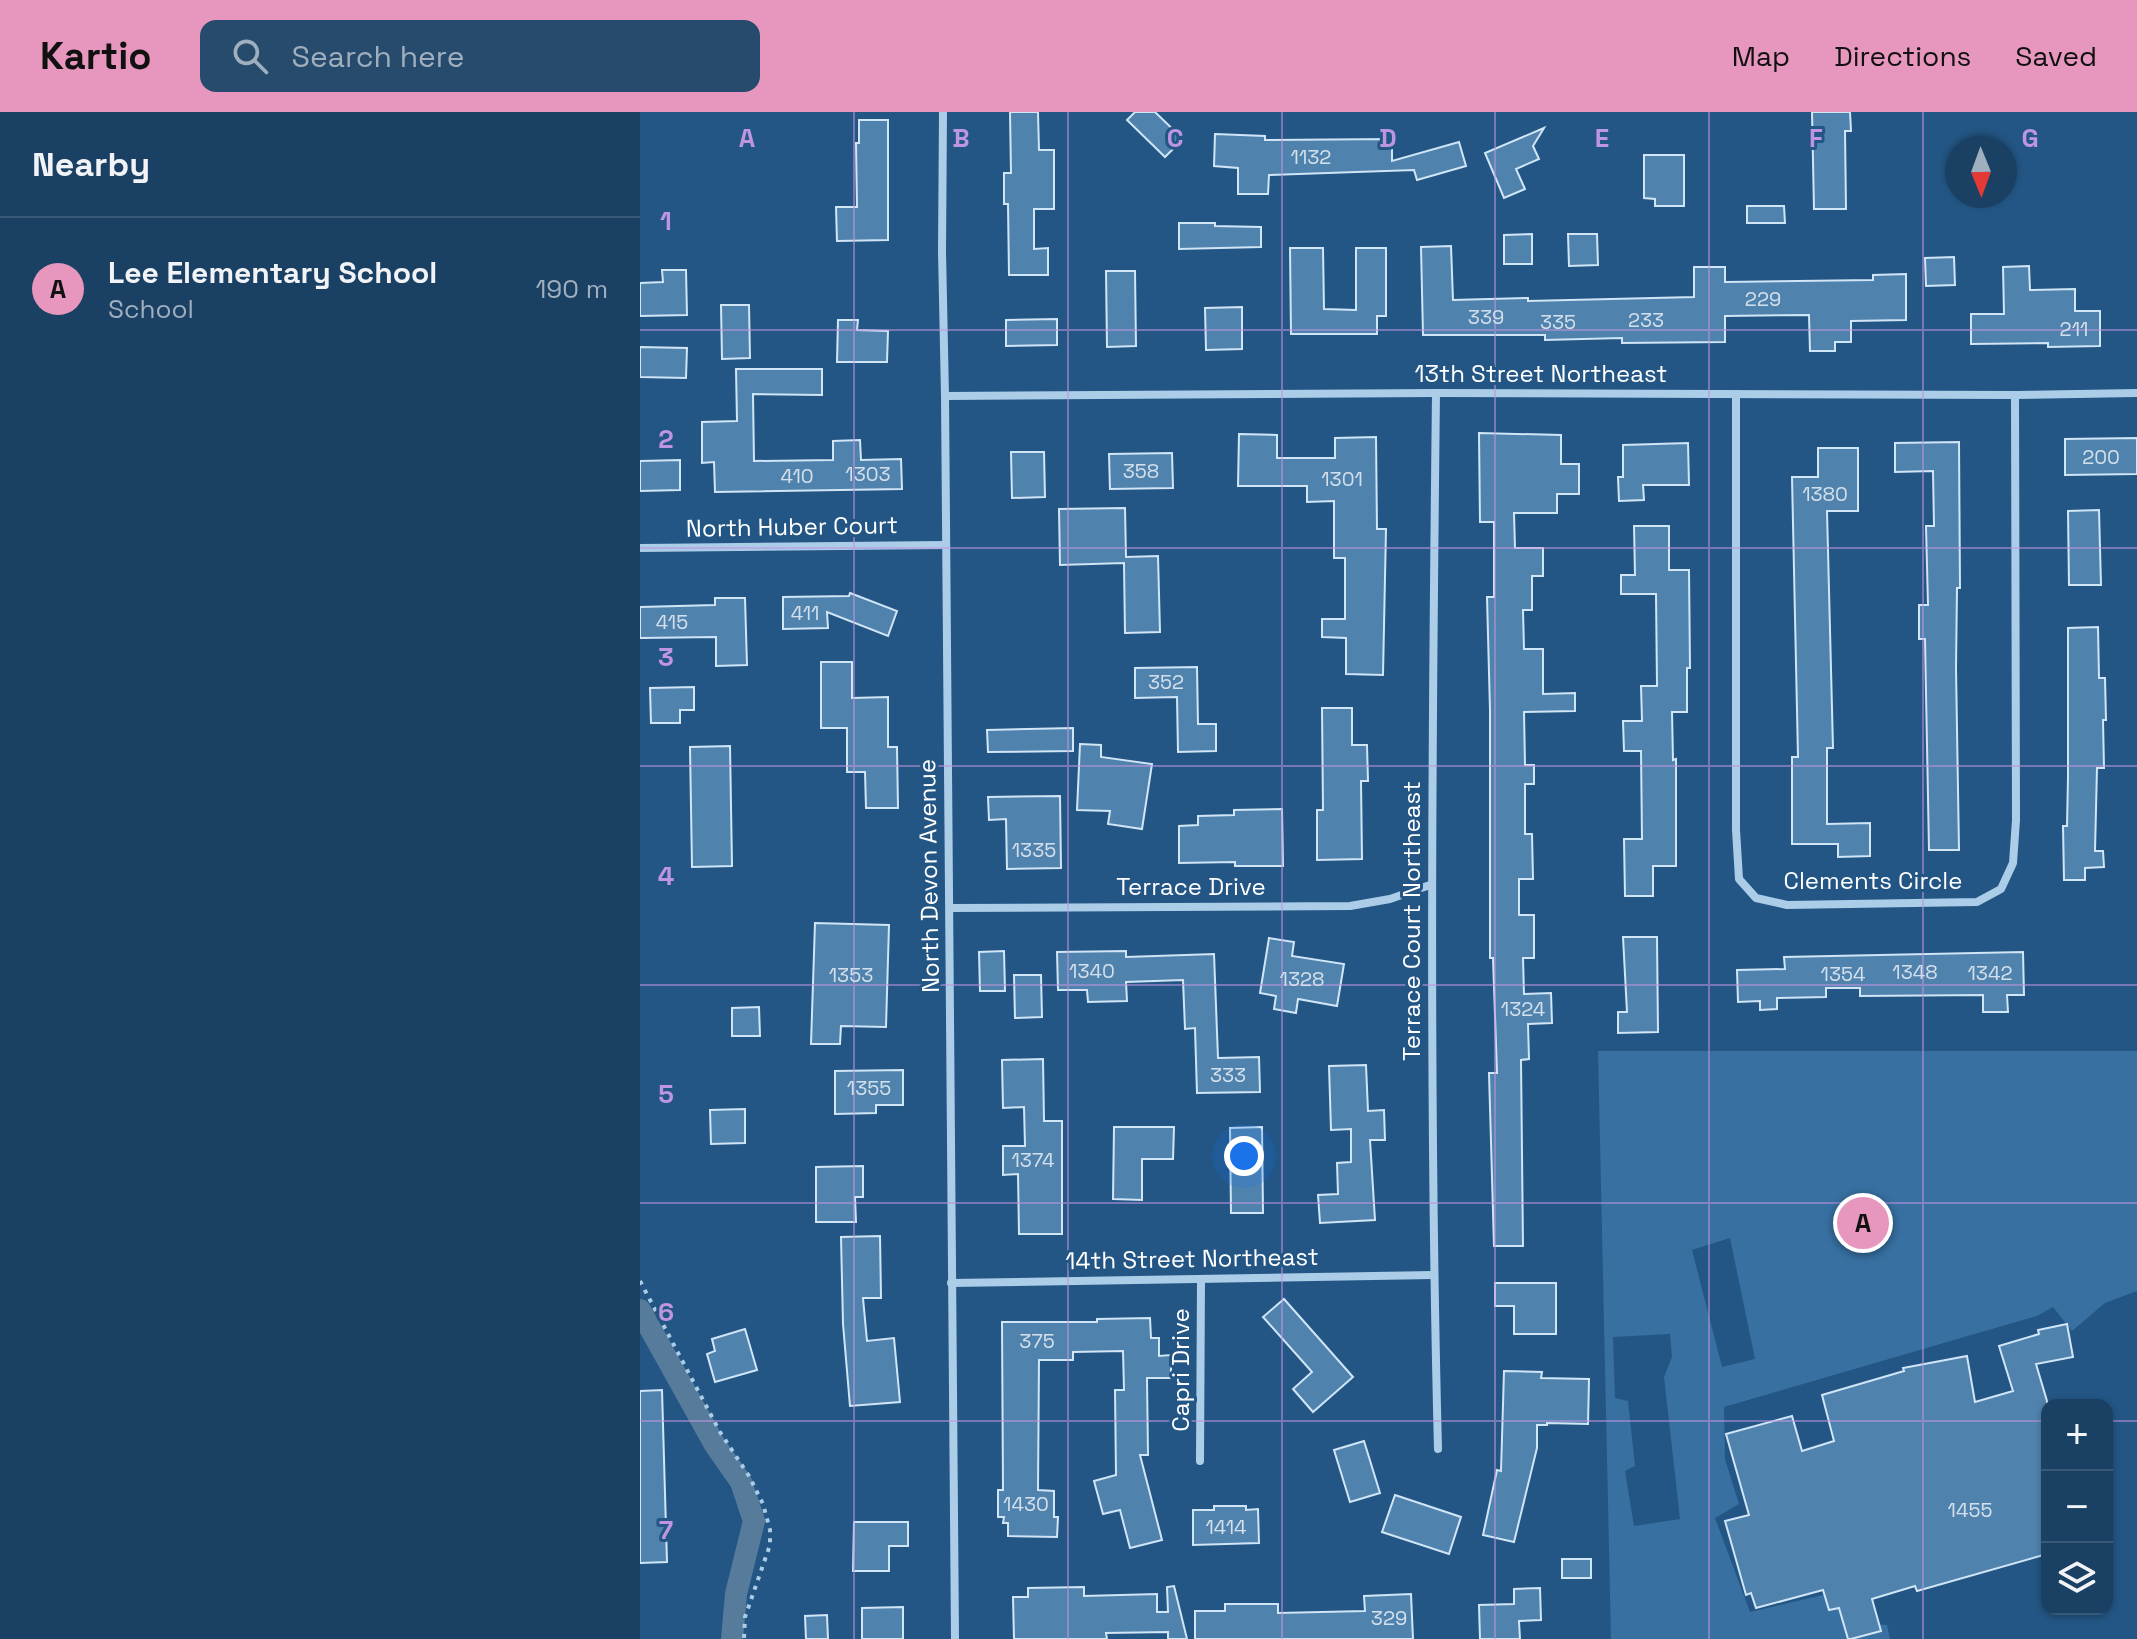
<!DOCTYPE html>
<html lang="en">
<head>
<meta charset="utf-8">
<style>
  body { margin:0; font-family:"Space Grotesk",sans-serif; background:#274b6c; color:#f1f3f6 }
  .controls { position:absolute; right:24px; bottom:24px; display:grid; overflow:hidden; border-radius:16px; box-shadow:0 2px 6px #0004 }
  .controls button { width:72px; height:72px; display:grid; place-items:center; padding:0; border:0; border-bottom:2px solid #385978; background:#1a4063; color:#f1f3f6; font:40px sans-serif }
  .compass { position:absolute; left:1305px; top:24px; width:72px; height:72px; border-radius:50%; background:#1a4063; box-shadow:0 2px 6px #0004; rotate:179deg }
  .you { position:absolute; left:604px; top:1044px; width:28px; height:28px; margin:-20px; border:6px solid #fff; border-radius:50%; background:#1a73e8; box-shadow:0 0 0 12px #1a73e833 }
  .badge { display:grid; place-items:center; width:52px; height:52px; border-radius:50%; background:#e797bd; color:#111; font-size:26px; font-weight:700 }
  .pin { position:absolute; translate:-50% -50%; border:4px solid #fff; box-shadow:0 2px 8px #0006 }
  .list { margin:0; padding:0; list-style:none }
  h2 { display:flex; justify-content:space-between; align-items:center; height:104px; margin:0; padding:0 32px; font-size:34px }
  h2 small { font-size:26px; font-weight:400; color:#9fafbe }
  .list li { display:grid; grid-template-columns:52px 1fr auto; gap:24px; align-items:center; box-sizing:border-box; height:144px; padding:0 32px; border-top:2px solid #385978 }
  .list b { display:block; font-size:30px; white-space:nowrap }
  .list p { margin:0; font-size:26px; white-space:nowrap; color:#9fafbe }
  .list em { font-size:26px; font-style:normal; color:#9fafbe }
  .icon { flex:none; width:44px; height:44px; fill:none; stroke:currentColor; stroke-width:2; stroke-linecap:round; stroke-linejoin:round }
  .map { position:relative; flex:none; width:1497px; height:1527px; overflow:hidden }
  header { display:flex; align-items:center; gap:48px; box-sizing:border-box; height:112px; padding:0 40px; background:#e797bd; color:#111 }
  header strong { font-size:38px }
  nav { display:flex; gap:44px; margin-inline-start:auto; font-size:28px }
  .search { width:560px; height:72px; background:#274b6c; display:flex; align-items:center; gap:20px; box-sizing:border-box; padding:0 28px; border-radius:16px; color:#9fafbe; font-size:30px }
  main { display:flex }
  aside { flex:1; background:#1a4063 }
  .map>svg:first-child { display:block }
  .green { fill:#3770a1; fill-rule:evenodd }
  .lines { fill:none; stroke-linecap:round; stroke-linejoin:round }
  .canal { stroke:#567b9b; stroke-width:22 }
  .building { fill:#5082ae; stroke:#d0e5f6; stroke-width:2 }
  .path { stroke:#accde8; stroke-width:4; stroke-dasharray:4 6; stroke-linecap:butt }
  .street { stroke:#accde8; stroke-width:8 }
  .grid { fill:none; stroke:#bd96df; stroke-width:2; stroke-opacity:0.55 }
  .labels { text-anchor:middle; stroke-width:6; stroke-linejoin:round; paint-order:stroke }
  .number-label { font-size:20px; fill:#d3e0eb }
  .street-label { font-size:24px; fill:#fff; stroke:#235684 }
  .grid-label { font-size:26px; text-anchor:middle; font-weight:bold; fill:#bd96df; stroke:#235684; stroke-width:6; stroke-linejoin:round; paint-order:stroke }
</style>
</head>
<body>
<header>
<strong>Kartio</strong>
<div class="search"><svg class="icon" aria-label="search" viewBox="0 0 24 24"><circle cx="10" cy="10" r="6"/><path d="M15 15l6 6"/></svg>Search here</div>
<nav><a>Map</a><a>Directions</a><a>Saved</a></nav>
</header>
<main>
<aside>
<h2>Nearby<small></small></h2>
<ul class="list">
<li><span class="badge">A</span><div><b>Lee Elementary School</b><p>School</p></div><em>190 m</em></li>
</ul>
</aside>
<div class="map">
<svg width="1497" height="1527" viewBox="0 0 1497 1527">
  <rect width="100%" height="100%" fill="#235684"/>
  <!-- green -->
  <path class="green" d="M958,939H1497V1179L1465,1191L1432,1219L1413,1195L1397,1204L1084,1295L1085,1347L1099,1392L1075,1406L1110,1500L1204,1478L1217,1510L1247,1513L1250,1527H971ZM1090,1126L1115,1247L1082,1255L1052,1138ZM1030,1222L1032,1245L1024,1265L1040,1407L994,1414L985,1359L995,1354L988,1289L975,1286L973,1225Z"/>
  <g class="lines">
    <!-- canal -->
    <path class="canal" d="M0,1198L75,1333L101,1370L114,1409L96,1482L92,1527"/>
  </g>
  <!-- building -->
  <g class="building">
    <path d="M370,0H398L399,38H414V97H394V137L408,136V163H369L368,92H364V61H371Z"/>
    <path d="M495,0H515L543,27L525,45L487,8Z"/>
    <path d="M1172,0H1210L1211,19H1205L1206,97H1174Z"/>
    <path d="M219,8H248V128L197,129L196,95H217L216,31H219Z"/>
    <path d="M904,16L893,34L899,47L876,57L885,77L864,86L845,41Z"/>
    <path d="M575,22L625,24V28L752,27V49L819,30L826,54L777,68L774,58L629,63L628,82H598V56L574,54Z"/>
    <path d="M1004,43H1044V94H1015V87L1004,86Z"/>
    <path d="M1107,94H1144L1145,111H1107Z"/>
    <path d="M539,111H575V114L621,115V135L539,137Z"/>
    <path d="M892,122V152H864V123Z"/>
    <path d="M928,122H957L958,153L929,154Z"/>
    <path d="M811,134L813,188L888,186V189L1054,185V155H1085V170L1233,168V163L1266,162V208L1211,209V230H1195V239H1170L1169,203L1085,204V230L982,231V226L905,228V223H783L781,135Z"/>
    <path d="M650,136H683L684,197L716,198V136H746V204H737V222H651Z"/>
    <path d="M1314,145L1315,173L1286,174L1285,146Z"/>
    <path d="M1389,154L1390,178L1435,177V199H1460V234L1408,235V231L1331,232V202H1364L1363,155Z"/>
    <path d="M22,158H46L47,203L0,204V171L23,170Z"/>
    <path d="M466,159H495L496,234L467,235Z"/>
    <path d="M81,193H109L110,246L82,247Z"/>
    <path d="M602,195V237L566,238L565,196Z"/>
    <path d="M417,207V233L366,234V208Z"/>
    <path d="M198,208H218L217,218L248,219L247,250H197Z"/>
    <path d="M0,235L47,236L46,266L0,265Z"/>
    <path d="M96,257H182V283L113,282L114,349L193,348V329L220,328L221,348L261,347L262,377L75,380L74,350L62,351V310L97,309Z"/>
    <path d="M839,321L921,323V352H939V382H917V401H874L875,436H903V464H892V498H883L884,537H903V582L935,581V599L884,600L885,653H894V672H885V722H892L893,767H879V803H894V846H883L884,882L911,881L912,911L888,912L889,947L881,948L883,1134H854L849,961H857L853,846H850V598L847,485H854V410H840Z"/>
    <path d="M599,322L637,323V346H695V326L736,325L737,417H746L743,563L706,562V526L682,525V507H705V446H694V389L667,390V374H598Z"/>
    <path d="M1497,326V362L1425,363V327Z"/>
    <path d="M1319,330L1320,476H1317L1316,556L1319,738H1289L1285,527H1279V493H1288L1286,414H1294L1293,359L1255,360V331Z"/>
    <path d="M1048,331L1049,373H1003L1004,388L979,389L978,365H983V333Z"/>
    <path d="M1178,336H1218V399H1187L1193,636H1187V712L1230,711V744L1198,745V732H1152V645H1158L1152,365H1178Z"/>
    <path d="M371,340H404L405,385L372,386Z"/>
    <path d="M532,341L533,376L470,377L469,342Z"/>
    <path d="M40,348V378L0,379V349Z"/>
    <path d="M485,396L486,445L518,444L520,520L485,521L484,451L420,453L419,397Z"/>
    <path d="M1459,398L1461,473H1429L1428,399Z"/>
    <path d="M994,414H1029V458H1049L1050,556H1047V600H1032L1033,648L1036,647V754H1013V784H985L984,727H1002L1001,639H984L983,609H1002L1001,574H1017L1016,482H981V463H995Z"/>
    <path d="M210,481L257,499L248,524L187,500L188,516L143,517V485L209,484Z"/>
    <path d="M75,486H105L107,553L76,554V525L0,526V495L75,493Z"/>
    <path d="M1458,515L1459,566H1465L1466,608H1463L1464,656H1457L1455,739H1463L1464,755L1445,756V768H1424L1423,714H1427L1428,665V516Z"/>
    <path d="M181,550H212V586L248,585V635H257L258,696H226L225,660H207V616H181Z"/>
    <path d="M557,555L558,612H576V639L538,640L537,585L495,586V556Z"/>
    <path d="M54,575V598H40V611H11L10,576Z"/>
    <path d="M682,596H712V633H727L728,669H721L722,747L677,748V698H683Z"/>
    <path d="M433,616V639L348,640L347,618Z"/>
    <path d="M440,632L461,633V645L512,652L502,717L468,712L470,699L437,698Z"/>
    <path d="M90,634L92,754L52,755L50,635Z"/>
    <path d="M420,684L421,756L367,757L366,707L349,708L348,685Z"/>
    <path d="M642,697L643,754H595V750L539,751V714L558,713V704L594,703V698Z"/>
    <path d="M175,811L249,813L246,915L201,914L200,932H171Z"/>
    <path d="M983,825H1017L1018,920L978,921V900H987Z"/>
    <path d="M629,826L654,830L652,844L704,852L697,894L658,887L656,901L634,897L636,884L620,881Z"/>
    <path d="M364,839L365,879H340L339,840Z"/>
    <path d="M486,839V845L574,842L578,946L619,945L620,980L557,981L555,916L545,917L543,868L486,870L487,889L448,890L447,878H418L417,840Z"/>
    <path d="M1383,840L1384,883H1367L1368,900H1343V883L1220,884V876H1186V885L1137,886V897L1120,898V889L1098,890L1097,858L1145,857L1144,845Z"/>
    <path d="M374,863H401L402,905L375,906Z"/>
    <path d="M119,895L120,924H92V896Z"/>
    <path d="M403,947L404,1009H422V1122H379L378,1062L363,1063V1034H385L384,995L363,996L362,948Z"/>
    <path d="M726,953L728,999L744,998L745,1028H730L735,1108L680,1111L678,1083L698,1082L697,1051L711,1050V1017L691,1018L689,954Z"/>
    <path d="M263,958V993H236V1001L195,1002V959Z"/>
    <path d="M105,997V1031L71,1032L70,998Z"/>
    <path d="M474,1015H534L533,1047H502V1088L473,1087Z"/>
    <path d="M622,1015L623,1101H591L590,1016Z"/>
    <path d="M223,1054V1085H215L216,1110H176V1055Z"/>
    <path d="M240,1124L241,1186H223L227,1229L254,1226L260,1290L210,1294L203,1212L201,1125Z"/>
    <path d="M855,1171H916V1222H874V1194H855Z"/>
    <path d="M644,1187L713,1265L673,1300L653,1277L672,1260L623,1205Z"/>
    <path d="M510,1206L511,1226H519V1244L531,1243V1266H507L508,1343H500L522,1428L490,1436L480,1398L463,1402L454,1369L476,1363L475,1278H484L483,1239L433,1240V1248H399L398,1378L414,1379V1405H418L417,1425L368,1424V1411H363L364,1405H358V1378H363L362,1210H457V1207Z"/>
    <path d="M1427,1212L1433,1245L1396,1252L1407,1289V1442L1277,1479L1275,1474L1232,1487L1241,1519L1211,1527H1208L1199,1496L1189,1498L1183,1478L1116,1496L1111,1481L1106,1483L1085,1409L1109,1403L1086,1322L1152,1304L1162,1339L1194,1329L1182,1283L1264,1259L1263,1256L1327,1244L1335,1290L1373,1279L1359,1234L1399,1222L1398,1218Z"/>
    <path d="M105,1217L117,1258L75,1270L67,1242L75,1239L72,1227Z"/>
    <path d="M864,1259L902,1260L901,1266L949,1267L948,1312L907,1311V1313H897V1336L874,1430L843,1423L857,1358L861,1359Z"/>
    <path d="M22,1278L27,1450L0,1451V1279Z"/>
    <path d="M724,1329L740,1381L710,1390L694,1338Z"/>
    <path d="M755,1383L821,1405L809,1442L742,1420Z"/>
    <path d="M574,1394H606V1398L618,1397L619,1431L553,1433V1398H574Z"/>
    <path d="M214,1410H268V1434H249V1459H213Z"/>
    <rect x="922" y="1447" width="29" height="19"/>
    <path d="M534,1474L547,1527H528V1520L466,1521L467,1527H374L373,1485H388V1476L444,1475V1484L517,1482V1500H528L527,1475Z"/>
    <path d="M900,1476L901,1508L879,1509L880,1527H840L839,1493L874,1492V1477Z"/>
    <path d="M771,1482L773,1527H555V1499H585V1492H638V1501L725,1499L724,1484Z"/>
    <path d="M263,1495V1527H222V1496Z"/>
    <path d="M187,1503L188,1527H166L165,1504Z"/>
  </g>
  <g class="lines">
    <!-- path -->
    <path class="path" d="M0,1169L80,1320L109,1364L123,1392L130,1418V1433L105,1505L104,1527"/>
    <!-- street -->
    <g class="street">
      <path d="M303,0L302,139L305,284L315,1527"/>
      <path d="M796,281C792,633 789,985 798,1337"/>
      <path d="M1096,282V718L1099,767L1116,786L1147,793L1337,790L1361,777L1373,751L1376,708L1375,283"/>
      <path d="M305,284L796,281L1375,283L1497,281"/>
      <path d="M0,436L305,433"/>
      <path d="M310,796L710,794L750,787L790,773"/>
      <path d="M311,1171L793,1163"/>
      <path d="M560,1349L561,1167"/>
    </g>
  </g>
  <!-- grid -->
  <path class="grid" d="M214,0V1527M428,0V1527M642,0V1527M855,0V1527M1069,0V1527M1283,0V1527M0,218H1497M0,436H1497M0,654H1497M0,873H1497M0,1091H1497M0,1309H1407M1467,1309H1497"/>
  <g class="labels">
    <!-- number labels -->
    <g class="number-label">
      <text x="671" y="52">1132</text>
      <text x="1123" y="194">229</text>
      <text x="846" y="212">339</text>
      <text x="1006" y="215">233</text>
      <text x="918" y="217">335</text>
      <text x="1434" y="224">211</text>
      <text x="1461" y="352">200</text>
      <text x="501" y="366">358</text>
      <text x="228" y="369">1303</text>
      <text x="157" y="371">410</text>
      <text x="702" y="374">1301</text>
      <text x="1185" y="389">1380</text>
      <text x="165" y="508">411</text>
      <text x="32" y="517">415</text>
      <text x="526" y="577">352</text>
      <text x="394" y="745">1335</text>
      <text x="452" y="866">1340</text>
      <text x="1275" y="867">1348</text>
      <text x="1350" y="868">1342</text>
      <text x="1203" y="869">1354</text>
      <text x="211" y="870">1353</text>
      <text x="662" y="874">1328</text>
      <text x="883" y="904">1324</text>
      <text x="588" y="970">333</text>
      <text x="229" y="983">1355</text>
      <text x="393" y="1055">1374</text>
      <text x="397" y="1236">375</text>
      <text x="386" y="1399">1430</text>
      <text x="1330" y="1405">1455</text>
      <text x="586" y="1422">1414</text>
      <text x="749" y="1513">329</text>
    </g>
    <!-- street labels -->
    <g class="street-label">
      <text x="901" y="270">13th Street Northeast</text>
      <text transform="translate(152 415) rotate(-1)" y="8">North Huber Court</text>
      <text transform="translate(289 764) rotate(-91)" y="8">North Devon Avenue</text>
      <text x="1233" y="777">Clements Circle</text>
      <text x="551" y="783">Terrace Drive</text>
      <text transform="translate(772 809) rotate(-90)" y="8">Terrace Court Northeast</text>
      <text transform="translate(552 1147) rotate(-1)" y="8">14th Street Northeast</text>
      <text transform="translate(541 1258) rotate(-90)" y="8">Capri Drive</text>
    </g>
  </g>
  <g class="grid-label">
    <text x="107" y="35">A</text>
    <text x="321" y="35">B</text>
    <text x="535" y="35">C</text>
    <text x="748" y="35">D</text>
    <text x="962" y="35">E</text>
    <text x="1176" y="35">F</text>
    <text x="1390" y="35">G</text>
    <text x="26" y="118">1</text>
    <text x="26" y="336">2</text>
    <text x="26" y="554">3</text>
    <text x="26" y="773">4</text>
    <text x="26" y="991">5</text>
    <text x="26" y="1209">6</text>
    <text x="26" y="1427">7</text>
  </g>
</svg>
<div class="controls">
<button>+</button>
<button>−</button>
<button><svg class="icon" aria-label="layers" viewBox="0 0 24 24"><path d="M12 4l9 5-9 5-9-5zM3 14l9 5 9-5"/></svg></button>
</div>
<svg class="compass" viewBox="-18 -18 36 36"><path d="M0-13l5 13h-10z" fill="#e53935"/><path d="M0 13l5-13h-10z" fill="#9fafbe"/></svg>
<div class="you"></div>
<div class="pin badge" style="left:1223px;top:1111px">A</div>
</div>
</main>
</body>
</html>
